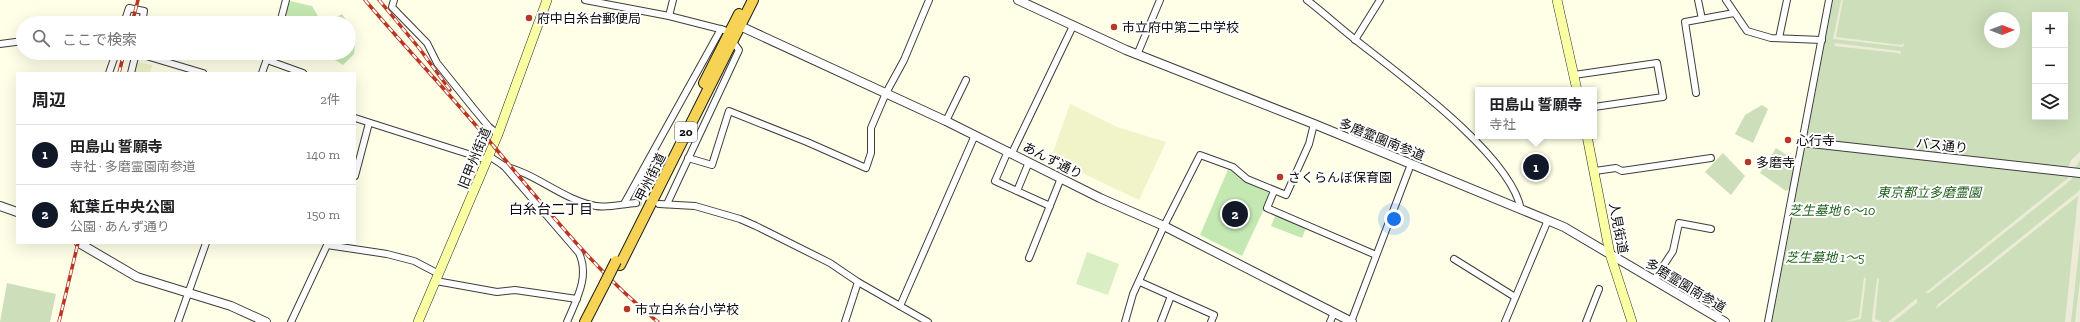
<!DOCTYPE html>
<html lang="ja">
<head>
<meta charset="utf-8">
<style>
  body { margin:0; font-family:"Zilla Slab","Noto Sans JP",serif; background:#f6f6f6; color:#202124 }
  .controls { position:absolute; right:12px; top:12px; display:grid; overflow:hidden; border-radius:0px; box-shadow:0 4px 16px #0002 }
  .controls button { width:36px; height:36px; display:grid; place-items:center; padding:0; border:0; border-bottom:1px solid #e0e0e0; background:#fff; color:#202124; font:20px sans-serif }
  .compass { position:absolute; left:1984px; top:12px; width:36px; height:36px; border-radius:50%; background:#fff; box-shadow:0 4px 16px #0002; rotate:90deg }
  .you { position:absolute; left:1394px; top:219px; width:14px; height:14px; margin:-10px; border:3px solid #fff; border-radius:50%; background:#1a73e8; box-shadow:0 0 0 6px #1a73e833 }
  .badge { display:grid; place-items:center; width:26px; height:26px; border-radius:50%; background:#111827; color:#fff; font-size:13px; font-weight:700 }
  .pin { position:absolute; translate:-50% -50%; border:2px solid #fff; box-shadow:0 1px 4px #0006 }
  .popup { position:absolute; left:1475px; top:87px; width:122px; height:52px; box-sizing:border-box; display:grid; place-content:center; border-radius:0px; background:#fff; filter:drop-shadow(0 1px 3px #0005); font-size:13px; white-space:nowrap; color:#757577 }
  .popup b { font-size:15px; color:#202124 }
  .popup::after { content:''; position:absolute; left:50%; top:100%; margin-left:-8px; border:8px solid transparent; border-top-color:#fff }
  .list { margin:0; padding:0; list-style:none }
  h2 { display:flex; justify-content:space-between; align-items:center; height:52px; margin:0; padding:0 16px; font-size:17px }
  h2 small { font-size:13px; font-weight:400; color:#757577 }
  .list li { display:grid; grid-template-columns:26px 1fr auto; gap:12px; align-items:center; box-sizing:border-box; height:60px; padding:0 16px; border-top:1px solid #e0e0e0 }
  .list b { display:block; font-size:15px; white-space:nowrap }
  .list p { margin:0; font-size:13px; white-space:nowrap; color:#757577 }
  .list em { font-size:13px; font-style:normal; color:#757577 }
  .icon { flex:none; width:22px; height:22px; fill:none; stroke:currentColor; stroke-width:2; stroke-linecap:round; stroke-linejoin:round }
  .map { position:relative; flex:none; width:2080px; height:322px; overflow:hidden }
  .search { position:absolute; background:#fff; box-shadow:0 4px 16px #0002; left:16px; top:16px; width:340px; height:44px; display:flex; align-items:center; gap:10px; box-sizing:border-box; padding:0 14px; border-radius:22px; color:#757577; font-size:15px }
  .panel { position:absolute; background:#fff; box-shadow:0 4px 16px #0002; left:16px; top:72px; width:340px; height:172px; border-radius:0px }
  .map>svg:first-child { display:block }
  .farmland { fill:#f0f4c8 }
  .green { fill:#c4e8b2 }
  .cemetery { fill:#ccdfba; fill-rule:evenodd }
  .pitch { fill:#d9efc3 }
  .plaza { fill:#ecebd8 }
  .lines { fill:none; stroke-linecap:round; stroke-linejoin:round }
  .minor-tunnel { stroke:#dad9c6; stroke-width:6; stroke-dasharray:6 3; stroke-linecap:butt }
  .minor-casing { stroke:#3d3d3d; stroke-width:8 }
  .tertiary-casing { stroke:#3d3d3d; stroke-width:10 }
  .secondary-casing { stroke:#2c2c2c; stroke-width:10 }
  .trunk-casing { stroke:#1b1b1b; stroke-width:12 }
  .minor { stroke:#fff; stroke-width:6 }
  .tertiary { stroke:#fff; stroke-width:8 }
  .secondary { stroke:#f9ffa2; stroke-width:9 }
  .trunk { stroke:#f7d355; stroke-width:10 }
  .rail-casing { stroke:#b93623; stroke-width:3.5 }
  .rail { stroke:#fff; stroke-width:2; stroke-dasharray:6; stroke-linecap:butt }
  .trunk-bridge-casing { stroke:#1b1b1b; stroke-width:12; stroke-linecap:butt }
  .trunk-bridge { stroke:#f7d355; stroke-width:10 }
  .poi-dot { fill:#b93623; stroke:#fff; stroke-width:1.5 }
  .labels { text-anchor:middle; stroke-width:4; stroke-linejoin:round; paint-order:stroke }
  .shield { fill:#fff; stroke:#545454; stroke-width:1 }
  .shield-label { font-size:12px; font-weight:bold; fill:#0a0a0a }
  .poi-label { font-size:13px; fill:#0a0a0a; stroke:#fff; text-anchor:start }
  .street-label { font-size:13px; fill:#0a0a0a; stroke:#fff }
  .park-label { font-size:13px; font-style:italic; fill:#1e601b; stroke:#fff }
  .neighbourhood-label { font-size:14px; fill:#0a0a0a; stroke:#fff }
</style>
</head>
<body>
<div class="map">
<svg width="2080" height="322" viewBox="0 0 2080 322">
  <rect width="100%" height="100%" fill="#fffee7"/>
  <!-- farmland -->
  <g class="farmland">
    <path d="M136,62L152,65L150,73H134Z"/>
    <path d="M1070,104L1117,127L1166,142L1139,200L1051,158Z"/>
  </g>
  <!-- green -->
  <g class="green">
    <path d="M290,1L312,6L322,23H283Z"/>
    <path d="M342,14L348,23H325Z"/>
    <path d="M349,24L356,36L354,54L343,65L324,53H349Z"/>
    <path d="M1229,167L1270,191L1271,194L1242,256L1200,235Z"/>
    <path d="M1277,212L1306,228L1302,238L1271,226Z"/>
  </g>
  <!-- cemetery -->
  <g class="cemetery">
    <path d="M1833,0H2080V322H1772ZM2035,15H2065V117H2035ZM1990,18H2014V42H1990Z"/>
    <path d="M1762,105L1768,109L1753,143L1735,134L1745,115Z"/>
    <path d="M1776,148L1787,155L1785,157L1795,164L1791,188L1786,191L1760,173Z"/>
    <path d="M1723,153L1745,176L1731,195L1705,172Z"/>
    <path d="M7,283L56,294L50,322H0Z"/>
  </g>
  <!-- pitch -->
  <path class="pitch" d="M1087,252L1119,264L1108,295L1076,284Z"/>
  <!-- plaza -->
  <g class="plaza">
    <path d="M1841,0H1843L1836,37L1901,45L1904,43L1903,47L1833,39Z"/>
    <path d="M1835,43L1883,49L1901,51L1900,55L1898,53L1834,46Z"/>
    <path d="M2080,152V160L2075,168H2068L2071,160Z"/>
    <path d="M2068,175L2072,176V179L1929,293H1925L2068,178Z"/>
    <path d="M2080,190V240L2071,322H2065L2078,196L1936,309L1937,305Z"/>
    <path d="M1864,277L1866,279L1861,319L1844,322L1859,317Z"/>
    <path d="M1879,278L1875,319L1882,322H1875L1872,321V319L1877,279Z"/>
    <path d="M2080,280V322H2075Z"/>
    <path d="M1917,298V303L1893,322H1888Z"/>
  </g>
  <g class="lines">
    <!-- minor-tunnel -->
    <path class="minor-tunnel" d="M636,203L653,204"/>
    <defs>
      <g id="minor">
        <path d="M394,0L392,7L427,43L437,63L474,109L489,127L498,134"/>
        <path d="M585,0L669,16L724,30"/>
        <path d="M1307,0C1324,13 1340,28 1357,41C1400,75 1512,156 1521,210"/>
        <path d="M1698,0L1702,19"/>
        <path d="M1726,0L1747,31L1771,38L1822,40"/>
        <path d="M669,16L673,0"/>
        <path d="M124,23L129,8L144,11L142,23"/>
        <path d="M280,23L286,0"/>
        <path d="M1779,38L1787,0"/>
        <path d="M1355,40L1380,0"/>
        <path d="M0,44L23,41"/>
        <path d="M136,53L203,73"/>
        <path d="M1137,55L1160,0"/>
        <path d="M267,60L303,73"/>
        <path d="M109,73L116,53"/>
        <path d="M131,73L136,53"/>
        <path d="M262,73L269,53"/>
        <path d="M1574,75L1657,63L1663,97L1594,107"/>
        <path d="M1696,93L1685,22L1734,13"/>
        <path d="M355,118L487,160"/>
        <path d="M946,121L966,80"/>
        <path d="M1008,151L995,181L1050,206"/>
        <path d="M1012,153L1073,26"/>
        <path d="M489,156L504,166L579,253C590,277 576,300 567,322"/>
        <path d="M688,158L712,165L729,111L807,142L866,168L871,153V128L886,93L904,60L929,0"/>
        <path d="M504,166C537,174 563,200 596,206C608,208 623,204 636,203"/>
        <path d="M1595,171L1616,168L1622,171L1711,158"/>
        <path d="M355,176L369,123"/>
        <path d="M1017,191L1029,162"/>
        <path d="M1274,191L1267,208L1376,255"/>
        <path d="M624,204L721,29"/>
        <path d="M659,204L695,206L740,219L756,226L830,263L858,282L928,322"/>
        <path d="M667,204L739,50L733,42"/>
        <path d="M327,245L387,254L414,261L439,274"/>
        <path d="M1029,258L1061,178"/>
        <path d="M1454,259L1515,297"/>
        <path d="M1654,280L1673,251L1679,223L1711,229"/>
        <path d="M436,281L497,292L515,290L577,299"/>
        <path d="M1140,282L1214,315L1211,322"/>
        <path d="M900,306L975,135"/>
        <path d="M178,322L206,243"/>
        <path d="M291,322L328,243"/>
        <path d="M845,322L858,282"/>
        <path d="M1125,322L1133,294L1164,226L1200,155L1233,167L1247,179L1286,195L1309,144L1314,124"/>
        <path d="M1161,322L1171,296"/>
        <path d="M1330,322L1334,313"/>
        <path d="M1351,322L1411,164"/>
        <path d="M1505,322L1548,220"/>
        <path d="M1586,322L1599,289"/>
        <path d="M1768,322L1829,0"/>
      </g>
      <g id="tertiary">
        <path d="M1018,0L1126,50L1314,124L1564,227L1725,322"/>
        <path d="M736,22L740,26L946,121L1100,198L1164,226L1352,322"/>
        <path d="M1802,142L2080,173"/>
        <path d="M0,206L17,212"/>
        <path d="M79,243L137,277L231,306L266,322"/>
      </g>
      <g id="secondary">
        <path d="M1557,0L1577,90"/>
        <path d="M1587,136L1610,254L1632,322"/>
        <path d="M418,322L498,134L547,0"/>
      </g>
      <g id="trunk">
        <path d="M704,83L739,14"/>
        <path d="M620,265L753,0"/>
        <path d="M585,322L605,283"/>
      </g>
    </defs>
    <!-- minor casing -->
    <use href="#minor" class="minor-casing"/>
    <!-- tertiary casing -->
    <use href="#tertiary" class="tertiary-casing"/>
    <!-- secondary casing -->
    <use href="#secondary" class="secondary-casing"/>
    <!-- trunk casing -->
    <use href="#trunk" class="trunk-casing"/>
    <!-- minor -->
    <use href="#minor" class="minor"/>
    <!-- tertiary -->
    <use href="#tertiary" class="tertiary"/>
    <!-- secondary -->
    <use href="#secondary" class="secondary"/>
    <!-- trunk -->
    <use href="#trunk" class="trunk"/>
    <defs>
      <g id="rail">
        <path d="M365,0C404,46 446,90 485,136C540,200 592,269 658,322"/>
        <path d="M379,0L419,48L450,90"/>
        <path d="M132,23L138,0"/>
        <path d="M119,73L124,53"/>
        <path d="M59,322L78,243"/>
      </g>
    </defs>
    <!-- rail casing -->
    <use href="#rail" class="rail-casing"/>
    <!-- rail -->
    <use href="#rail" class="rail"/>
    <defs>
      <path id="trunk-bridge" d="M605,283L616,261"/>
    </defs>
    <!-- trunk-bridge casing -->
    <use href="#trunk-bridge" class="trunk-bridge-casing"/>
    <!-- trunk-bridge -->
    <use href="#trunk-bridge" class="trunk-bridge"/>
  </g>
  <!-- markers -->
  <g class="poi-dot">
    <circle cx="529" cy="18" r="4"/>
    <circle cx="1114" cy="27" r="4"/>
    <circle cx="1788" cy="140" r="4"/>
    <circle cx="1748" cy="162" r="4"/>
    <circle cx="1280" cy="177" r="4"/>
    <circle cx="627" cy="309" r="4"/>
  </g>
  <g class="labels">
    <!-- shield labels -->
    <rect class="shield" x="675" y="122" width="22" height="20" rx="3"/>
    <g class="shield-label">
      <text x="686" y="136">20</text>
    </g>
    <!-- poi labels -->
    <g class="poi-label">
      <text x="537" y="23">府中白糸台郵便局</text>
      <text x="1122" y="32">市立府中第二中学校</text>
      <text x="1796" y="145">心行寺</text>
      <text x="1756" y="167">多磨寺</text>
      <text x="1288" y="182">さくらんぼ保育園</text>
      <text x="635" y="314">市立白糸台小学校</text>
    </g>
    <!-- street labels -->
    <g class="street-label">
      <text transform="translate(1382 139) rotate(22)" y="5">多磨霊園南参道</text>
      <text transform="translate(1942 145) rotate(6)" y="5">バス通り</text>
      <text transform="translate(474 158) rotate(-68)" y="5">旧甲州街道</text>
      <text transform="translate(1053 160) rotate(27)" y="5">あんず通り</text>
      <text transform="translate(650 177) rotate(-64)" y="5">甲州街道</text>
      <text transform="translate(1619 228) rotate(79)" y="5">人見街道</text>
      <text transform="translate(1686 285) rotate(31)" y="5">多磨霊園南参道</text>
    </g>
    <!-- park labels -->
    <g class="park-label">
      <text x="1929" y="197">東京都立多磨霊園</text>
      <text x="1832" y="215">芝生墓地 6～10</text>
      <text x="1825" y="262">芝生墓地 1～5</text>
    </g>
    <!-- neighbourhood labels -->
    <g class="neighbourhood-label">
      <text x="551" y="214">白糸台二丁目</text>
    </g>
  </g>
</svg>
<div class="controls">
<button>+</button>
<button>−</button>
<button><svg class="icon" aria-label="layers" viewBox="0 0 24 24"><path d="M12 4l9 5-9 5-9-5zM3 14l9 5 9-5"/></svg></button>
</div>
<svg class="compass" viewBox="-18 -18 36 36"><path d="M0-13l5 13h-10z" fill="#e53935"/><path d="M0 13l5-13h-10z" fill="#757577"/></svg>
<div class="you"></div>
<div class="pin badge" style="left:1536px;top:167px">1</div>
<div class="popup"><b>田島山 誓願寺</b>寺社</div>
<div class="pin badge" style="left:1235px;top:214px">2</div>
<div class="search"><svg class="icon" aria-label="search" viewBox="0 0 24 24"><circle cx="10" cy="10" r="6"/><path d="M15 15l6 6"/></svg>ここで検索</div>
<section class="panel">
<h2>周辺<small>2件</small></h2>
<ul class="list">
<li><span class="badge">1</span><div><b>田島山 誓願寺</b><p>寺社 · 多磨霊園南参道</p></div><em>140 m</em></li>
<li><span class="badge">2</span><div><b>紅葉丘中央公園</b><p>公園 · あんず通り</p></div><em>150 m</em></li>
</ul>
</section>
</div>
</body>
</html>
